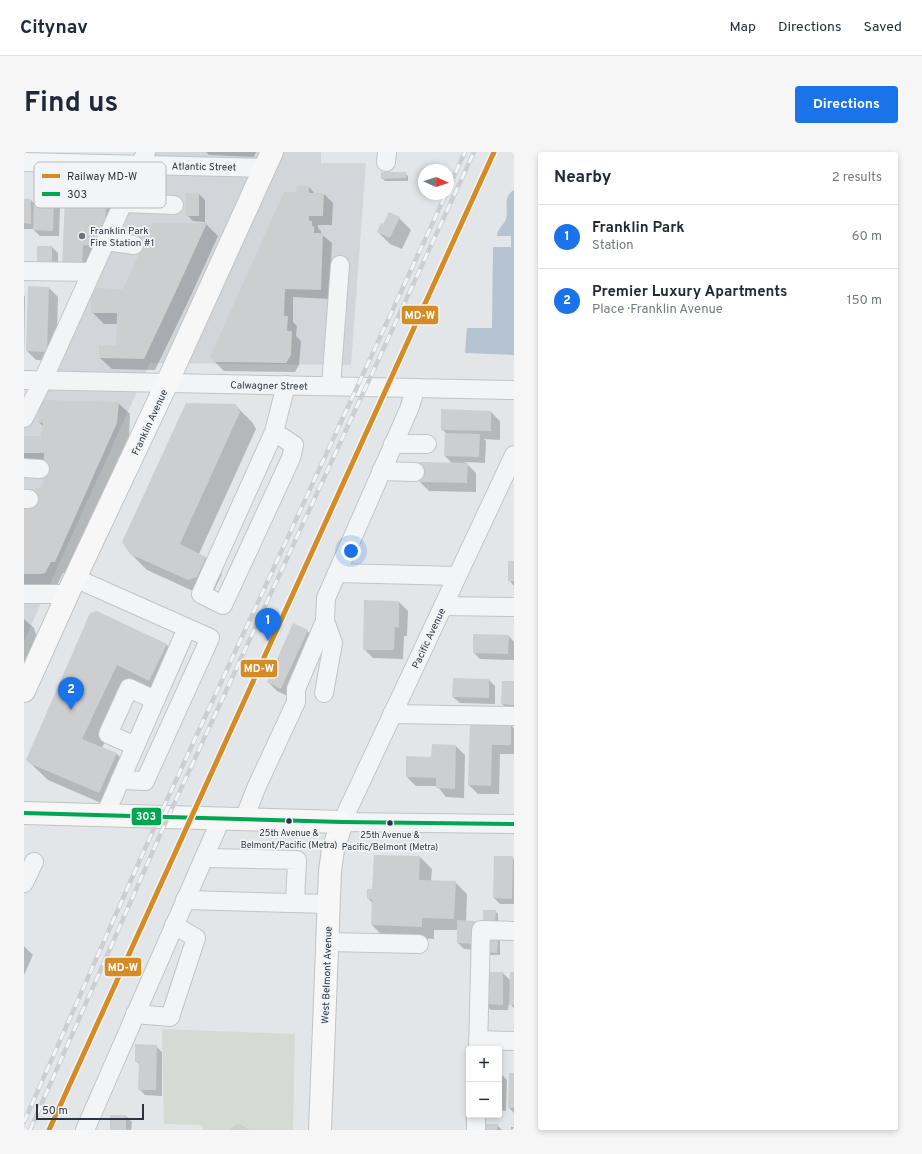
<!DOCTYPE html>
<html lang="en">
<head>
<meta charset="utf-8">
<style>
  body { margin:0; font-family:Overpass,sans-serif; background:#f6f6f7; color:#1f2937 }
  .controls { position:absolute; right:12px; bottom:12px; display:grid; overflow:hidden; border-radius:4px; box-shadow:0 2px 6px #0003 }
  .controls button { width:36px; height:36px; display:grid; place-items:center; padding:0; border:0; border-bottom:1px solid #e0e1e3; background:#fff; color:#1f2937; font:20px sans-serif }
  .compass { position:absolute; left:394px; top:12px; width:36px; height:36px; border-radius:50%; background:#fff; box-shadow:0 2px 6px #0003; rotate:93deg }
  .scale { position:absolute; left:12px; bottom:10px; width:108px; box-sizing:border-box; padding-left:4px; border:2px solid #2c353f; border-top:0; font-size:11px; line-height:14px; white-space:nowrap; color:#2c353f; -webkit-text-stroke:3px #f2f4f7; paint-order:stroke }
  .you { position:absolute; left:327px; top:399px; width:14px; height:14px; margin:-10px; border:3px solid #fff; border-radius:50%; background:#1a73e8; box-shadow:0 0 0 6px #1a73e833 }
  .badge { display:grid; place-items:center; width:26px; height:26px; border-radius:50%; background:#1a73e8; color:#fff; font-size:13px; font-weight:700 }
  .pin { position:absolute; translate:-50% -33px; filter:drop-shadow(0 1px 2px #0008) }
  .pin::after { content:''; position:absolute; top:21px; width:14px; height:12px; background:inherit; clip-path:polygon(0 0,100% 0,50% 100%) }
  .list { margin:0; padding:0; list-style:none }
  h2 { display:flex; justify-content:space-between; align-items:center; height:52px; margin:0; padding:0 16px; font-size:17px }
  h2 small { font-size:13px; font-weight:400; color:#747a83 }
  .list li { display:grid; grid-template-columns:26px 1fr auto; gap:12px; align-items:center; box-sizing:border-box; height:64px; padding:0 16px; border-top:1px solid #e0e1e3 }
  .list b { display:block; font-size:15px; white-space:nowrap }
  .list p { margin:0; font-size:13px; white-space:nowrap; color:#747a83 }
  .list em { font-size:13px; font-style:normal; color:#747a83 }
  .map { position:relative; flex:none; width:490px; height:978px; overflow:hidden; border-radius:4px }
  header { display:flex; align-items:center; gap:24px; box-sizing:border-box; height:56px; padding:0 20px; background:#fff; border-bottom:1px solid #e0e1e3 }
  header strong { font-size:19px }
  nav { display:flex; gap:22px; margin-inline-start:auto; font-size:14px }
  .intro { display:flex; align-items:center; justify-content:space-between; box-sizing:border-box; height:96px; padding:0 24px }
  h1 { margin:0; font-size:28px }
  .button { padding:10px 18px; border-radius:4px; background:#1a73e8; color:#fff; font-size:14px; font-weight:700 }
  main { display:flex; gap:24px; padding:0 24px }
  aside { flex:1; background:#fff; border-radius:4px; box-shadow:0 2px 6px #0003 }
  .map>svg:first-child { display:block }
  .built { fill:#d2d6db }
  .green { fill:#d5dbd4 }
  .water { fill:#b5c4d0 }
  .shadow { fill:#0003 }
  .building { fill:#ccced0 }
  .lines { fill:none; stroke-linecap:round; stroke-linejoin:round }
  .minor-casing { stroke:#c2c4c6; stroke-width:20 }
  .major-casing { stroke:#c0c3c5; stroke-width:24 }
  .minor { stroke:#f3f4f5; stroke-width:18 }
  .major { stroke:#f7f7f7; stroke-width:22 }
  .rail-casing { stroke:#ccced0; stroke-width:4.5 }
  .rail { stroke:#f2f4f7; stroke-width:3; stroke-dasharray:9; stroke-linecap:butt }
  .bus-1-casing { stroke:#f2f4f7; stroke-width:7 }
  .bus-1 { stroke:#00a651; stroke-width:4 }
  .rail-1-casing { stroke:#f2f4f7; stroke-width:8 }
  .rail-1 { stroke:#d58c24; stroke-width:5 }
  .poi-dot { fill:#6c737a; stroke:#f2f4f7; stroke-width:1.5 }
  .bus-dot { fill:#2c353f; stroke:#f2f4f7; stroke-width:1.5 }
  .labels { text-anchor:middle; stroke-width:3.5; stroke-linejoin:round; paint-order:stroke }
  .bus-label { font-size:9px; fill:#2c353f; stroke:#f2f4f7 }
  .street-label { font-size:10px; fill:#2c353f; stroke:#f2f4f7 }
  .poi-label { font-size:10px; fill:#2c353f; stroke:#f2f4f7; text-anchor:start }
  .key { fill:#f2f4f7; stroke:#b7bbc0; stroke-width:1 }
  .key-label { font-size:11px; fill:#2c353f }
  .line-badge { stroke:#f2f4f7; stroke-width:1.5 }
  .badge-label { font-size:11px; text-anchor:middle; font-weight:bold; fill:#fff }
</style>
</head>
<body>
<header>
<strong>Citynav</strong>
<nav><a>Map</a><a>Directions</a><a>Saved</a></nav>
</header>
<div class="intro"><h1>Find us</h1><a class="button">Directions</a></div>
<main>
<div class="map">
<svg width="490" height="978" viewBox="0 0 490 978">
  <rect width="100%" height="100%" fill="#e3e6e8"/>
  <!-- built -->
  <path class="built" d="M130,0H297V11H342L327,213L126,211L0,489V277Z"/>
  <!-- green -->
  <path class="green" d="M138,877L271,882L269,978H179L178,973L140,972Z"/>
  <!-- water -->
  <path class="water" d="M490,38V203L441,201L443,176H468L469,95H487V84H473C473,77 479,74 482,67C485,57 478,44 490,38Z"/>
  <!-- shadow -->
  <g class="shadow">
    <path d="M182,0H232L230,5L185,3Z"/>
    <path d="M381,21L384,24V29H361L358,26Z"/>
    <path d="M274,35H285L291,42H300L309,51L308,73H294V76L297,79V82L308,91L305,147L269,145V170L273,174L272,184L277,189L275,213L271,220L200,219L190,209L273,41Z"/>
    <path d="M175,42L181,48V70L169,69L163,63Z"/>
    <path d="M0,48H7L11,52L30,48L36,54L35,84H16L9,77H0Z"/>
    <path d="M82,51L91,60L67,123L39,113Z"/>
    <path d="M375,66L387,78L378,97L366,92L354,80Z"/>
    <path d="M182,72L194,84L164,150L131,218L88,217L76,206L93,194L94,172H80L68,160L100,138Z"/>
    <path d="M14,95H28L34,101V117Z"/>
    <path d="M25,136L34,145L32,209L12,208L3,199Z"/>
    <path d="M0,143L1,145L0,211Z"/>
    <path d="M94,251L106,262L105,284L43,422L39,421L33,433L29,434L0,433V369L11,357L20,336L21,313L0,312V285H17L19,274L15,270Z"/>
    <path d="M211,253L228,270L232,277L175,402L181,405L198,422L189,441L180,444L123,418L107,402Z"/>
    <path d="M467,260L476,269V288L460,287L462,289L461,311L441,310L452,321V340L405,339L396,330L429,312L421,304L422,281L418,277Z"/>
    <path d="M490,410V434L485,428Z"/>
    <path d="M375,450L384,459L383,484H380L379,507L349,506L340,497Z"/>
    <path d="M73,460L143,493L159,509L142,545L109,528L78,596L93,602L109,618L91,657L24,628L3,608L67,462Z"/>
    <path d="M0,467L10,476L13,485L0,513Z"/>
    <path d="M283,479L293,488L266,545L253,539L244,530Z"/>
    <path d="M450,483L485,484L490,490V508L456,507L450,501Z"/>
    <path d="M465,528L471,534V552L436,551L429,545Z"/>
    <path d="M490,530V558H484L478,552Z"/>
    <path d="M447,572L487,573L490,576V602H476L475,642H454L445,633Z"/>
    <path d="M432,594L441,603L440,646L422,645L413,634H392L383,625L408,606Z"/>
    <path d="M396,705L408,717L407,729L431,730L443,742L442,770H451L457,776L456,798L440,797L434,791V778H410V787L360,785L348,773L349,752L344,746L349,738Z"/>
    <path d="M488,705L490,707V752H476L470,746Z"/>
    <path d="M471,759L474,762V774H463Z"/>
    <path d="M473,786L476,789V803H463Z"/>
    <path d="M0,794L9,803L0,823Z"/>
    <path d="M479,821L487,829L490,821V856L485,851L484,858H467L461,852Z"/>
    <path d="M132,894L138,900V944L121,943L115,937L116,913L112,909Z"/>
    <path d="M475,922H477L483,928L482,959L475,958Z"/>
    <path d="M490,922V961L485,956Z"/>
    <path d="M102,964L108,970L107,978H87Z"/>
    <path d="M473,973L478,978H457Z"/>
    <rect x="487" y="975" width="3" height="3"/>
  </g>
  <!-- building -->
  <g class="building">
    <path d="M357,20H382V26L357,27Z"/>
    <path d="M273,34H285V41H300L299,64H285V69H288V74H290V81H299L297,138L261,137L260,164H264L263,179H268L267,203L262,211L190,210L186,205L260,40H272Z"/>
    <rect x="162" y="41" width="13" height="23"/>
    <path d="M10,46L30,47L29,79L9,78Z"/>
    <path d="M0,47H7V72L0,71Z"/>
    <path d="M41,47L82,50L81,76L73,94L59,93L58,114H38Z"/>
    <path d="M365,60L376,65L366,86L353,80L357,71L359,72Z"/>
    <path d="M129,71H183L153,137L120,207L75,206V193H92L93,161H67V136L99,137Z"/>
    <path d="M13,94H28V112L13,111Z"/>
    <path d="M4,134L25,135L23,200L2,199Z"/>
    <path d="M16,248L95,250L93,271L31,410H27L21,421L16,422H0V357L10,356L11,336L19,335L20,301H0V284H17L19,271L14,270Z"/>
    <path d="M162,251L212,252L216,260L156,392L182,405L173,425L164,428L106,402L98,390Z"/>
    <path d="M417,257L467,259V279L417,278Z"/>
    <path d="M421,281L456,282L455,305L420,304Z"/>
    <path d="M396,310L444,311L443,331L395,330Z"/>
    <rect x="484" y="409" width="6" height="20"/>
    <path d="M340,448L375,449V476L371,475L370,498H339Z"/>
    <path d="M73,459L143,492L125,529L93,513L58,587L93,601L75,641L7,612L2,608L66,461Z"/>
    <path d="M269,471L284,478L257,537L243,530Z"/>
    <path d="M449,482L485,483L484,502L449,501Z"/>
    <path d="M429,526L465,527V546L428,545Z"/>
    <path d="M478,529H490V553L477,552Z"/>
    <path d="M446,571L487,572V593H468L467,634L444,633Z"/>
    <path d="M408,592L432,593L431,637L412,636V626L382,625V604L407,605Z"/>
    <path d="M350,703L396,704L395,728L432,729L430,767L398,766V775L347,773L348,747H343V737H348Z"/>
    <path d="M470,704H489L488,747L469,746Z"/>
    <path d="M459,758H472L471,772L459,771Z"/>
    <path d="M433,768L451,769V792L433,791Z"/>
    <path d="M460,785H474L473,801L459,800Z"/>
    <path d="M461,820H479V853L460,852Z"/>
    <path d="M486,820H490V853H485Z"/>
    <path d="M111,892L133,893L132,938H114L115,910H111Z"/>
    <path d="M475,921H477L476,947H475Z"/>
    <path d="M485,921H490V956H484Z"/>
    <rect x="86" y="963" width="16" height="15"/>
    <path d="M214,972L218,973L225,978H206L210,974Z"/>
    <path d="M456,972H474L473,978H456Z"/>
  </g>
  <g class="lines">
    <defs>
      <g id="minor">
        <path d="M0,10L241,16"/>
        <path d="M362,10L363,0"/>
        <path d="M99,51L150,53"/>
        <path d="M82,89L110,93"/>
        <path d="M0,119L67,120"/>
        <path d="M0,228L490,238"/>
        <path d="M307,234L316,113"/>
        <path d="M0,266L19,228L122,0"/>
        <path d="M250,280L177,442L199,453L267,306L270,293L250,280L262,233"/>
        <path d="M369,292H403"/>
        <path d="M490,303L318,670L490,672"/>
        <path d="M0,316L16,317"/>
        <path d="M357,319L391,320"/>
        <path d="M0,347H5"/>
        <path d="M313,421L433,424"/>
        <path d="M51,426L186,486L121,629L96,628"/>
        <path d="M0,442H44"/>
        <path d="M419,454L490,455"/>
        <path d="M300,541L309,491L301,469"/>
        <path d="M368,562L490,564"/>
        <path d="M111,594L84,582L105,536L131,548"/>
        <path d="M81,663L163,476"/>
        <path d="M220,667L233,634L272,550V537L301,469L302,446L385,257L392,236"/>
        <path d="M180,706L273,708L271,751"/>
        <path d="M0,731L10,710"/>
        <path d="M161,748L305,752"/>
        <path d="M304,790L395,792"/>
        <path d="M111,862L146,865L172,786L150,773"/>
        <path d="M454,888L490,889"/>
        <path d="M454,897L457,778L490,779"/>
        <path d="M61,978L197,667"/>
        <path d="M452,978V963"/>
      </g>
      <g id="major">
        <path d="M0,539L51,426L143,231L248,0"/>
        <path d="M0,661L318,670L309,698L306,719L296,978"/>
      </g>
    </defs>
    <!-- minor casing -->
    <use href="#minor" class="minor-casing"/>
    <!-- major casing -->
    <use href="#major" class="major-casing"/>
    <!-- minor -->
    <use href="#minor" class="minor"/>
    <!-- major -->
    <use href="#major" class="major"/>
    <defs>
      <g id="rail">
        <path d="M424,37L441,0"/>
        <path d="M0,970L135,665L422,42"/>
        <path d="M6,978L144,665L450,0"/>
      </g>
    </defs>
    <!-- rail casing -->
    <use href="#rail" class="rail-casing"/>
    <!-- rail -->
    <use href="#rail" class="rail"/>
    <defs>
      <path id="bus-1" d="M0,661L318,670L490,672"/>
    </defs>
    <!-- bus-1 casing -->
    <use href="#bus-1" class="bus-1-casing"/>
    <!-- bus-1 -->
    <use href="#bus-1" class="bus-1"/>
    <defs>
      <path id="rail-1" d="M25,978L470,0"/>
    </defs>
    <!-- rail-1 casing -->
    <use href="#rail-1" class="rail-1-casing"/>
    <!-- rail-1 -->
    <use href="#rail-1" class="rail-1"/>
  </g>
  <!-- markers -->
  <circle class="poi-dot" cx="58" cy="84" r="4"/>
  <g class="bus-dot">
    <circle cx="265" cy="669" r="3.5"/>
    <circle cx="366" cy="671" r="3.5"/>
  </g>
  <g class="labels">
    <!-- bus labels -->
    <g class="bus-label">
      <text x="265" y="684">25th Avenue &amp;<tspan x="265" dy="12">Belmont/Pacific (Metra)</tspan></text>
      <text x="366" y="686">25th Avenue &amp;<tspan x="366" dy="12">Pacific/Belmont (Metra)</tspan></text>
    </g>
    <!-- street labels -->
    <g class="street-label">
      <text transform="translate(180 14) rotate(1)" y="4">Atlantic Street</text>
      <text transform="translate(245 233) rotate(1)" y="4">Calwagner Street</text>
      <text transform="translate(125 270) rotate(-65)" y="4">Franklin Avenue</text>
      <text transform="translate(404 486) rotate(-65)" y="4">Pacific Avenue</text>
      <text transform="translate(302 823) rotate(-88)" y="4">West Belmont Avenue</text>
    </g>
    <!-- poi labels -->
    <g class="poi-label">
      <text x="66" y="82">Franklin Park<tspan x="66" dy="12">Fire Station #1</tspan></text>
    </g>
  </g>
  <!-- legend -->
  <rect x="10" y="10" width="132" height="46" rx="6" class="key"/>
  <rect x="18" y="22" width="18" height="4" fill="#d58c24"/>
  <rect x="18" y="40" width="18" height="4" fill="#00a651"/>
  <g class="key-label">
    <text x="43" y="28">Railway MD-W</text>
    <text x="43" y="46">303</text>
  </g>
  <g class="line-badge">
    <rect x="377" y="153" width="38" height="20" rx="4" fill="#d58c24"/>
    <rect x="216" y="507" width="38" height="19" rx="4" fill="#d58c24"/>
    <rect x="107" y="655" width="31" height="19" rx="4" fill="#00a651"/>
    <rect x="80" y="805" width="38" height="20" rx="4" fill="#d58c24"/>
  </g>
  <g class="badge-label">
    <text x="396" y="167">MD-W</text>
    <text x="235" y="520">MD-W</text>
    <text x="122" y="668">303</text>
    <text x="99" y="819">MD-W</text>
  </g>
</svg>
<div class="controls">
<button>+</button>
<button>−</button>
</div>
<svg class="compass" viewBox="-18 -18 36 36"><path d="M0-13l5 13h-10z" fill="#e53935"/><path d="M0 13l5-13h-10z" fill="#747a83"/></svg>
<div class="scale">50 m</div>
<div class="you"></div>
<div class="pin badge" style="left:244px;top:489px">1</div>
<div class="pin badge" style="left:47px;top:558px">2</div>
</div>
<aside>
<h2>Nearby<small>2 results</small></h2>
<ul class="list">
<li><span class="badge">1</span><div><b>Franklin Park</b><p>Station</p></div><em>60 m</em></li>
<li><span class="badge">2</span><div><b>Premier Luxury Apartments</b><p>Place · Franklin Avenue</p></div><em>150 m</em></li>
</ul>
</aside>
</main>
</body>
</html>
